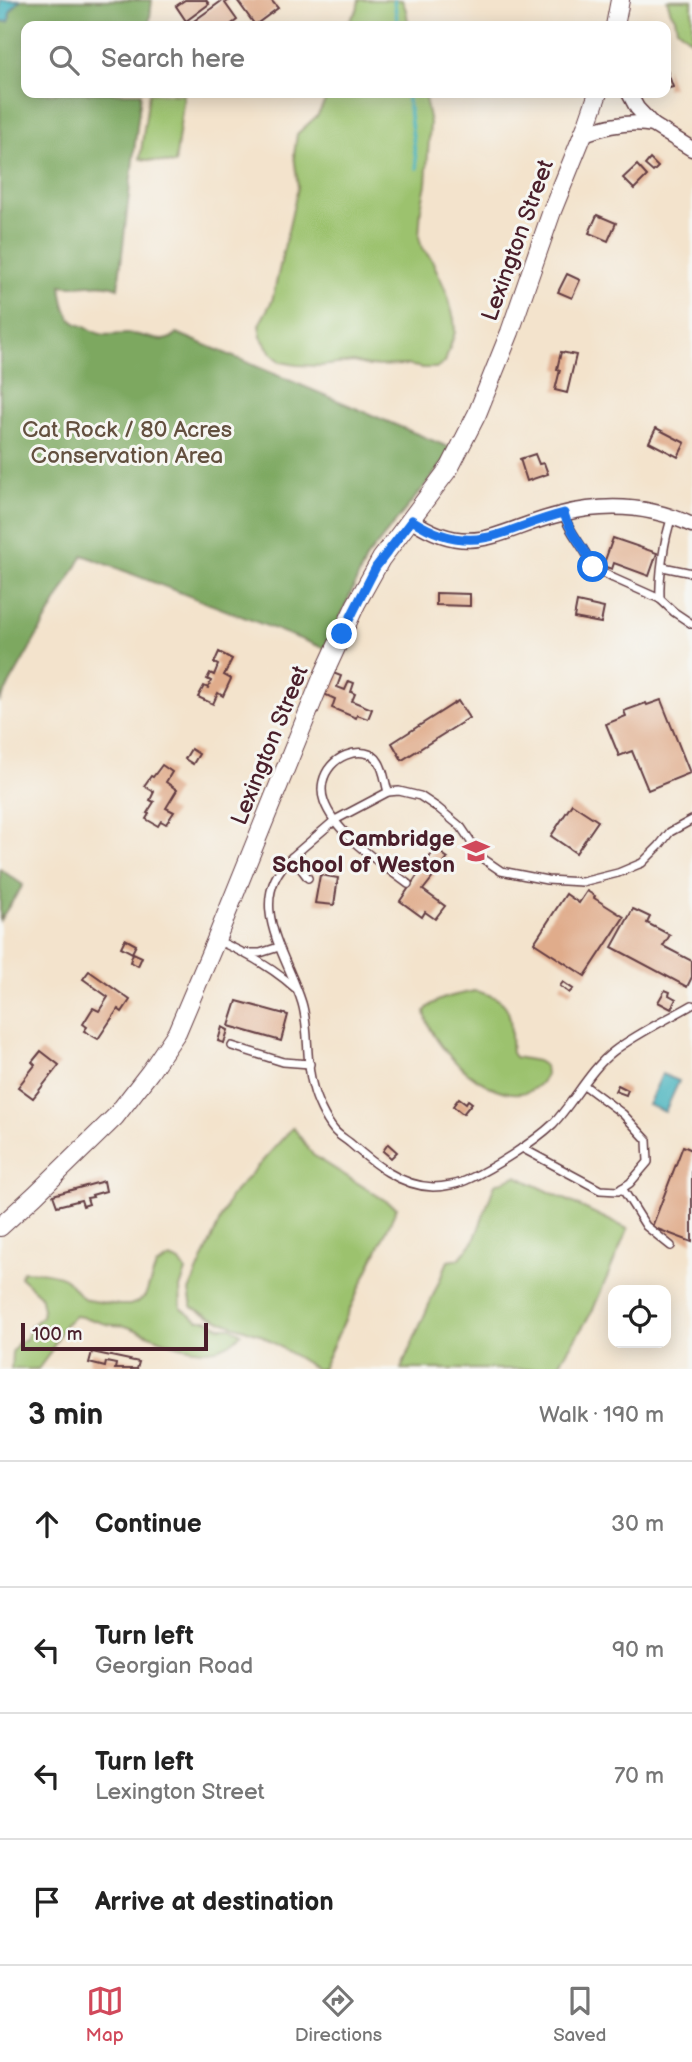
<!DOCTYPE html>
<html lang="en">
<head>
<meta charset="utf-8">
<style>
  body { margin:0; font-family:"Balsamiq Sans",sans-serif; background:#f2f2f2; color:#222 }
  .controls { position:absolute; right:21px; bottom:21px; display:grid; overflow:hidden; border-radius:14px; box-shadow:0 4px 18px #0003 }
  .controls button { width:63px; height:63px; display:grid; place-items:center; padding:0; border:0; border-bottom:2px solid #e0e0e0; background:#fff; color:#222; font:35px sans-serif }
  .scale { position:absolute; left:21px; bottom:18px; width:187px; box-sizing:border-box; padding-left:7px; border:4px solid #4a1f2b; border-top:0; font-size:19px; line-height:24px; white-space:nowrap; color:#4a1f2b; -webkit-text-stroke:5px #f6f6f2; paint-order:stroke }
  .stop { position:absolute; width:21px; height:21px; margin:-16px; border:5px solid #1a73e8; border-radius:50%; background:#fff }
  .stop.end { background:#1a73e8; border-color:#fff; box-shadow:0 2px 7px #0008 }
  .list { margin:0; padding:0; list-style:none }
  h2 { display:flex; justify-content:space-between; align-items:center; height:91px; margin:0; padding:0 28px; font-size:30px }
  h2 small { font-size:23px; font-weight:400; color:#767676 }
  .list li { display:grid; grid-template-columns:46px 1fr auto; gap:21px; align-items:center; box-sizing:border-box; height:126px; padding:0 28px; border-top:2px solid #e0e0e0 }
  .list b { display:block; font-size:26px; white-space:nowrap }
  .list p { margin:0; font-size:23px; white-space:nowrap; color:#767676 }
  .list em { font-size:23px; font-style:normal; color:#767676 }
  .icon { flex:none; width:38px; height:38px; fill:none; stroke:currentColor; stroke-width:2; stroke-linecap:round; stroke-linejoin:round }
  .map { position:relative; flex:none; width:692px; height:1369px; overflow:hidden }
  .search { position:absolute; background:#fff; box-shadow:0 4px 18px #0003; left:21px; right:21px; top:21px; height:77px; display:flex; align-items:center; gap:18px; box-sizing:border-box; padding:0 24px; border-radius:14px; color:#767676; font-size:26px }
  .sheet { height:595px; background:#fff }
  nav { display:flex; justify-content:space-around; align-items:center; box-sizing:border-box; height:98px; border-top:2px solid #e0e0e0; background:#fff; font-size:19px; color:#767676 }
  nav a { display:grid; justify-items:center; gap:4px }
  nav .on { color:#d1495b }
  .map>svg:first-child { display:block }
  .green { fill:#9cc26e; stroke:#73704c; stroke-width:2 }
  .forest { fill:#7da861; stroke:#646446; stroke-width:2 }
  .water { fill:#41b0bc; stroke:#466874; stroke-width:2 }
  .lines { fill:none; stroke-linecap:round; stroke-linejoin:round }
  .stream { stroke:#41b0bc; stroke-width:3.5 }
  .building { fill:#e0ac8b }
  .service-casing { stroke:#633c43; stroke-width:10 }
  .minor-casing { stroke:#633c43; stroke-width:17 }
  .tertiary-casing { stroke:#633c43; stroke-width:20 }
  .service { stroke:#fff; stroke-width:7 }
  .minor { stroke:#fff; stroke-width:14 }
  .tertiary { stroke:#fff; stroke-width:18 }
  .route { stroke:#1a73e8; stroke-width:9 }
  .labels { text-anchor:middle; stroke-width:6; stroke-linejoin:round; paint-order:stroke }
  .street-label { font-size:23px; fill:#4a1f2b; stroke:#f6f6f2 }
  .park-label { font-size:23px; fill:#63503f; stroke:#f6f6f2 }
  .poi-label { font-size:23px; font-weight:bold; fill:#4a1f2b; stroke:#f6f6f2; text-anchor:end }
</style>
</head>
<body>
<div class="map">
<svg width="692" height="1369" viewBox="0 0 692 1369">
  <rect width="100%" height="100%" fill="#f6f6f2"/>
  <filter id="ink" filterUnits="userSpaceOnUse"><feTurbulence type="fractalNoise" baseFrequency=".0143" numOctaves="2"/><feDisplacementMap in="SourceGraphic" scale="14" xChannelSelector="R" yChannelSelector="G"/><feConvolveMatrix kernelMatrix="1 2 1 2 8 2 1 2 1" color-interpolation-filters="sRGB"/></filter>
  <filter id="wash" filterUnits="userSpaceOnUse"><feTurbulence type="fractalNoise" baseFrequency=".00686" numOctaves="4" result="noise"/><feDisplacementMap in="SourceGraphic" scale="28" xChannelSelector="R" yChannelSelector="G"/><feGaussianBlur stdDeviation="1.57" result="paint"/><feColorMatrix in="noise" values="0 0 0 0 0 0 0 0 0 0 0 0 0 0 0 0 0 1.4 0 .05"/><feComposite in="paint" operator="in"/></filter>
  <g filter="url(#wash)">
    <rect width="100%" height="100%" fill="#f3e3cc"/>
    <!-- green -->
    <g class="green">
      <path d="M359,0H402L406,10L409,26H349L348,23L357,10Z"/>
      <path d="M667,0H692V41L677,28L675,18L671,12Z"/>
      <path d="M149,93L184,95L175,164L140,159Z"/>
      <path d="M329,93H424L430,123L426,184L421,208L419,237L422,248L432,260L447,293L454,319L455,332L445,362L436,368H423L407,365L369,366L353,362L320,366L296,365L281,362L271,353L261,337L259,325L272,301L298,187L294,155L297,134L318,115Z"/>
      <path d="M474,991C517,999 509,1017 512,1053L515,1057L537,1061L545,1066L546,1075C517,1128 429,1053 425,1011C435,997 458,995 474,991Z"/>
      <path d="M293,1127L313,1155L397,1208L322,1369H316L259,1334L221,1321L192,1307L189,1291L230,1197Z"/>
      <path d="M516,1176L628,1229L592,1312L556,1369H401L448,1261L459,1259L474,1241L495,1184Z"/>
      <path d="M170,1258L180,1262L186,1271L180,1288L181,1308L198,1320H207L220,1327H231L241,1333C214,1369 162,1338 128,1327C123,1325 117,1325 112,1325C99,1323 88,1317 75,1316L64,1325L50,1353L38,1369H11L12,1352L18,1343L26,1339L31,1326L42,1317L43,1309L40,1295L20,1277L23,1271C34,1271 59,1273 67,1280C74,1287 78,1296 87,1300L119,1305H130L138,1302L145,1296L156,1266Z"/>
    </g>
    <!-- forest -->
    <g class="forest">
      <path d="M20,0H152L149,26H26V93H141L118,288C99,280 79,289 61,285C62,295 65,313 73,321C76,324 80,325 83,326C108,340 107,333 131,334C147,334 164,348 177,333L453,449L449,456L367,557L326,649L83,555L0,701V21L9,22L10,12Z"/>
      <path d="M0,869L23,885L0,920Z"/>
    </g>
    <!-- water -->
    <g class="water">
      <path d="M0,0H20L10,12L9,22L0,21Z"/>
      <path d="M662,1074L679,1081L665,1112L648,1105Z"/>
    </g>
    <g class="lines">
      <!-- stream -->
      <g class="stream">
        <path d="M394,0L398,26"/>
        <path d="M407,93L417,168"/>
      </g>
    </g>
    <g id="blocks">
      <!-- building -->
      <g class="building">
        <path d="M185,0H206L209,4L186,21L176,6Z"/>
        <path d="M223,0H230L225,3L237,20L229,26H187Z"/>
        <path d="M237,0H271L278,8L255,25Z"/>
        <path d="M666,67L673,87L666,89Z"/>
        <path d="M650,159L658,167L653,172L645,165Z"/>
        <path d="M637,165L647,176L634,189L623,178Z"/>
        <path d="M597,215L616,223L608,241L589,233Z"/>
        <path d="M567,274L580,280L572,298L558,292Z"/>
        <path d="M561,352L576,355L567,393L555,390L560,370L557,369Z"/>
        <path d="M656,428L685,443L678,457L649,442Z"/>
        <path d="M535,454L539,464L544,463L548,474L527,481L520,459Z"/>
        <path d="M613,538L657,553L649,576L614,563L612,569L603,566Z"/>
        <path d="M436,593L470,594V606L436,605Z"/>
        <path d="M577,602L604,608L601,623L574,618Z"/>
        <path d="M219,652L232,659L224,675L231,679L223,696L218,693L213,704L198,697L204,686L208,688L211,681L207,679L210,673L214,675L218,665L214,663Z"/>
        <path d="M333,673L341,676L337,687L345,690L349,681L354,683L351,692L355,694L352,701L372,709L368,719L357,715L356,718L332,708L335,699L324,694Z"/>
        <path d="M661,700L690,773L648,790L632,751L619,756L606,724L626,716L624,711L646,703L647,705Z"/>
        <path d="M458,701L469,718L402,760L392,743Z"/>
        <path d="M191,749L199,754L193,764L185,759Z"/>
        <path d="M162,765L172,772L166,782L177,790L166,808L174,812L166,824L161,821L158,826L146,819L149,814L147,813L154,802L150,800L154,792L144,786L151,776L153,777Z"/>
        <path d="M572,804L598,821L576,853L551,836Z"/>
        <path d="M435,849L448,858L423,890L445,906L435,919L425,912L422,917L400,901Z"/>
        <path d="M320,875L338,878L334,905L315,903Z"/>
        <path d="M587,891L595,896L594,898L624,917L585,976L534,943L566,894L579,903Z"/>
        <path d="M633,909L650,917L647,923L670,935L663,946L692,961V977L687,987L612,947Z"/>
        <path d="M125,939L136,945L132,953L121,947Z"/>
        <path d="M133,953L142,957L138,966L130,962Z"/>
        <path d="M89,971L130,1000L122,1012L118,1009L98,1039L84,1031L87,1027L83,1024L93,1008L99,1011L108,997L83,979Z"/>
        <path d="M563,982L573,989L569,993L560,986Z"/>
        <path d="M665,990L670,992L669,995L676,999L671,1009L658,1002Z"/>
        <path d="M237,1001L288,1015L281,1041L229,1026Z"/>
        <path d="M222,1027L228,1030L224,1043L218,1041Z"/>
        <path d="M41,1051L59,1065L33,1098L18,1087L35,1065L32,1062Z"/>
        <path d="M618,1085L628,1090L626,1095L615,1091Z"/>
        <path d="M459,1098L466,1103L468,1100L472,1103L463,1114L453,1106Z"/>
        <path d="M388,1144L397,1152L391,1158L383,1151Z"/>
        <path d="M683,1146L692,1150V1242L652,1227Z"/>
        <path d="M104,1181L106,1191L92,1195L93,1197L87,1198L89,1204L83,1206L81,1200L57,1206L53,1195Z"/>
        <path d="M92,1352L139,1362L137,1369H115L116,1364L106,1362L105,1367L89,1363Z"/>
      </g>
    </g>
  </g>
  <g filter="url(#ink)">
    <use href="#blocks" fill-opacity="0" stroke="#633c43" stroke-width="2"/>
    <g class="lines">
      <defs>
        <g id="service">
          <path d="M563,513C569,533 585,547 593,567L613,578L660,599L674,612L692,624"/>
          <path d="M663,567L692,573"/>
          <path d="M660,599C659,576 664,538 672,517"/>
          <path d="M388,792C385,782 384,769 378,761C375,756 370,754 365,753C338,749 315,775 324,801C335,834 382,864 408,884"/>
          <path d="M292,857L335,820L388,792L399,791L420,796L438,808L461,827L482,858L501,871L547,880L582,882L618,873L637,865L642,863L659,846L670,832L692,820"/>
          <path d="M308,878L292,857C243,901 287,954 302,1003C310,1030 305,1060 313,1087C316,1100 325,1119 334,1130C338,1135 345,1139 350,1143C373,1163 400,1186 433,1187C443,1187 460,1184 469,1179C493,1168 534,1142 553,1124C574,1102 590,1069 614,1051C638,1033 666,1020 692,1005"/>
          <path d="M216,940C244,952 272,967 295,988"/>
          <path d="M246,953H260L279,947"/>
          <path d="M232,1046L283,1062L310,1064"/>
          <path d="M522,1148L600,1190L618,1191L630,1183L648,1162L647,1140L623,1114L584,1085"/>
          <path d="M622,1188L646,1226L671,1246"/>
        </g>
        <g id="minor">
          <path d="M629,93L637,108L653,125"/>
          <path d="M584,134C605,126 630,120 653,125L692,149"/>
          <path d="M412,520C473,561 501,528 561,514C606,503 650,505 692,525"/>
        </g>
        <g id="tertiary">
          <path d="M615,26L620,0"/>
          <path d="M0,1227L35,1195L115,1117L150,1072L177,1032L216,940L322,678L356,604L381,559L450,467L477,414L510,332L552,211L588,122L598,93"/>
        </g>
      </defs>
      <!-- service casing -->
      <use href="#service" class="service-casing"/>
      <!-- minor casing -->
      <use href="#minor" class="minor-casing"/>
      <!-- tertiary casing -->
      <use href="#tertiary" class="tertiary-casing"/>
      <!-- service -->
      <use href="#service" class="service"/>
      <!-- minor -->
      <use href="#minor" class="minor"/>
      <!-- tertiary -->
      <use href="#tertiary" class="tertiary"/>
    </g>
  </g>
  <g class="lines" filter="url(#ink)">
    <!-- route -->
    <path class="route" d="M342,634L376,567L412,520C474,560 503,528 564,513C569,533 585,547 593,567"/>
  </g>
  <!-- icons -->
  <defs>
    <symbol id="school-bare" viewBox="-9 -9 18 18"><path d="M0-5L7-2L0 1L-7-2ZM-4 1L0 2.5L4 1V4Q0 6-4 4Z" fill="#d1495b" stroke="#f6f6f2" stroke-width="2.5" paint-order="stroke"/></symbol>
  </defs>
  <g fill-rule="evenodd">
    <use href="#school-bare" x="457" y="832" width="38" height="38"/>
  </g>
  <g class="labels">
    <!-- street labels -->
    <g class="street-label">
      <text transform="translate(517 240) rotate(-70)" y="8">Lexington Street</text>
      <text transform="translate(269 745) rotate(-68)" y="8">Lexington Street</text>
    </g>
    <!-- park labels -->
    <g class="park-label">
      <text x="127" y="437">Cat Rock / 80 Acres<tspan x="127" dy="26">Conservation Area</tspan></text>
    </g>
    <!-- poi labels -->
    <g class="poi-label">
      <text x="455" y="846">Cambridge<tspan x="455" dy="26">School of Weston</tspan></text>
    </g>
  </g>
</svg>
<div class="controls">
<button><svg class="icon" aria-label="locate" viewBox="0 0 24 24"><circle cx="12" cy="12" r="6"/><path d="M12 2v4M12 18v4M2 12h4M18 12h4"/></svg></button>
</div>
<div class="scale">100 m</div>
<div class="stop" style="left:593px;top:567px"></div>
<div class="stop end" style="left:342px;top:634px"></div>
<div class="search"><svg class="icon" aria-label="search" viewBox="0 0 24 24"><circle cx="10" cy="10" r="6"/><path d="M15 15l6 6"/></svg>Search here</div>
</div>
<section class="sheet">
<h2>3 min<small>Walk · 190 m</small></h2>
<ul class="list">
<li><svg class="icon" aria-label="ahead" viewBox="0 0 24 24"><path d="M12 20V5M6 11l6-6 6 6"/></svg><div><b>Continue</b></div><em>30 m</em></li>
<li><svg class="icon" aria-label="left" viewBox="0 0 24 24"><path d="M17 20v-9H6M10 6l-5 5 5 5"/></svg><div><b>Turn left</b><p>Georgian Road</p></div><em>90 m</em></li>
<li><svg class="icon" aria-label="left" viewBox="0 0 24 24"><path d="M17 20v-9H6M10 6l-5 5 5 5"/></svg><div><b>Turn left</b><p>Lexington Street</p></div><em>70 m</em></li>
<li><svg class="icon" aria-label="arrive" viewBox="0 0 24 24"><path d="M6 21V4h12l-3 4 3 4H6"/></svg><div><b>Arrive at destination</b></div></li>
</ul>
</section>
<nav>
<a class="on"><svg class="icon" aria-label="map" viewBox="0 0 24 24"><path d="M3 6l6-2 6 2 6-2v14l-6 2-6-2-6 2zM9 4v14M15 6v14"/></svg>Map</a>
<a><svg class="icon" aria-label="directions" viewBox="0 0 24 24"><path d="M12 3l9 9-9 9-9-9zM9 14v-3h6M13 9l2 2-2 2"/></svg>Directions</a>
<a><svg class="icon" aria-label="saved" viewBox="0 0 24 24"><path d="M7 4h10v16l-5-4-5 4z"/></svg>Saved</a>
</nav>
</body>
</html>
